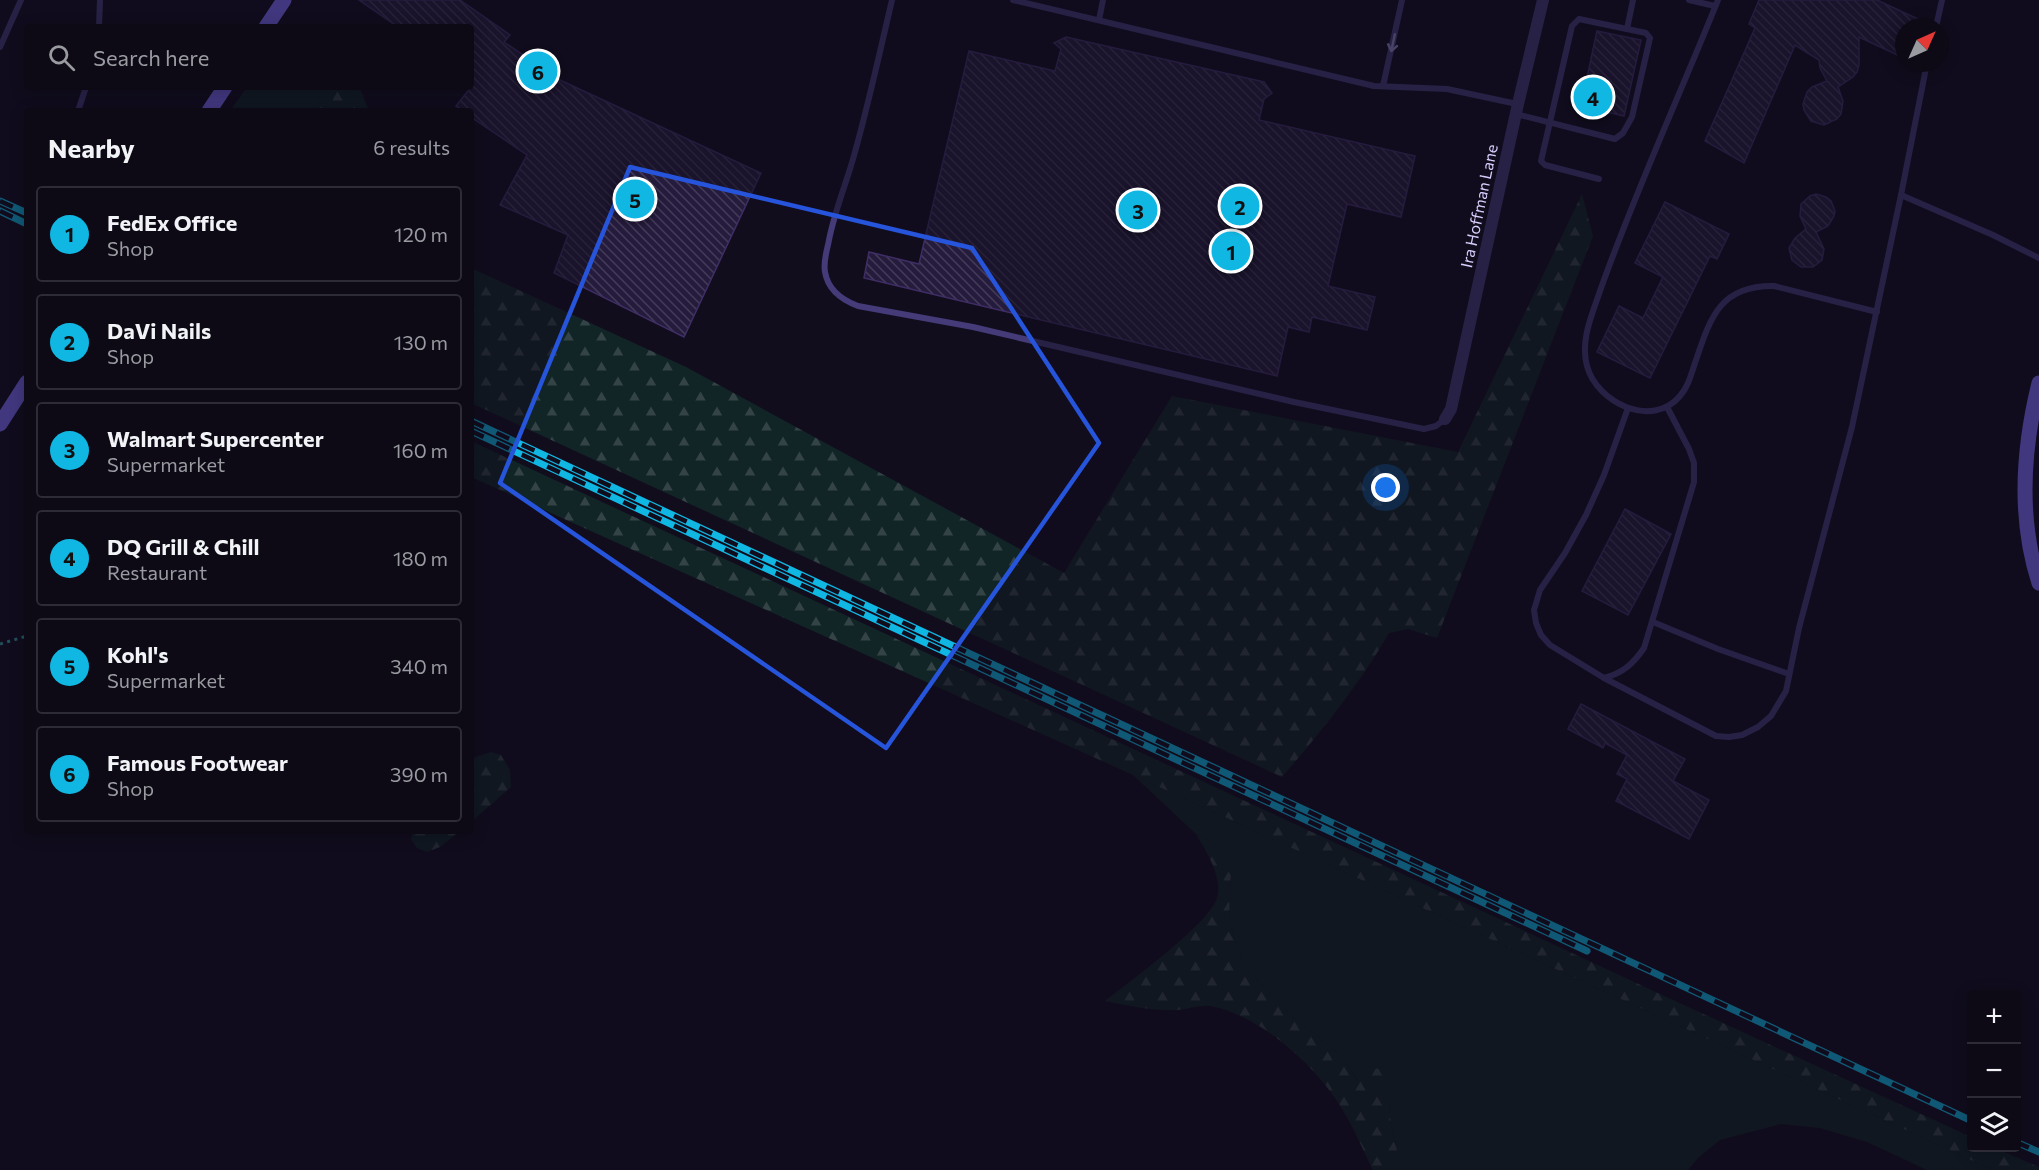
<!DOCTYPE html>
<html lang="en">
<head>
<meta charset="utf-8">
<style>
  body { margin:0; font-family:Commissioner,sans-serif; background:#1b1823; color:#f1f3f6 }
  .controls { position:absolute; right:18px; bottom:18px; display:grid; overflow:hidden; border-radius:6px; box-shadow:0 3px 15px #0003 }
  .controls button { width:54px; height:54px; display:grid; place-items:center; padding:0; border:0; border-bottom:2px solid #2d2b35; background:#0d0a16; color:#f1f3f6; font:30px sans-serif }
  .compass { position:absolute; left:1895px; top:18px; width:54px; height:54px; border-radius:50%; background:#0d0a16; box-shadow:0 3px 15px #0003; rotate:45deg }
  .you { position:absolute; left:1386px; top:488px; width:21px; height:21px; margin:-15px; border:4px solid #fff; border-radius:50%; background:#1a73e8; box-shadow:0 0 0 9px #1a73e833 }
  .badge { display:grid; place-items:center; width:39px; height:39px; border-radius:50%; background:#11b7e3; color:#111; font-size:20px; font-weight:700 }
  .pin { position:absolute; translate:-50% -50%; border:3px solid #fff; box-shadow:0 2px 6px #0006 }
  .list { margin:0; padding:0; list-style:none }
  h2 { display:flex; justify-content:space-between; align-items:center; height:78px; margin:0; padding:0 24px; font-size:26px }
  h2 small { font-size:20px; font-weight:400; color:#9a9aa1 }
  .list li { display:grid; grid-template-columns:39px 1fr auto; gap:18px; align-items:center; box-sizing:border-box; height:96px; margin:0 12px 12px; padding:0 12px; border:2px solid #2d2b35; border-radius:6px }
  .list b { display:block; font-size:22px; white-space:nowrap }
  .list p { margin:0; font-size:20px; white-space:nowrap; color:#9a9aa1 }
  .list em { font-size:20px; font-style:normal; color:#9a9aa1 }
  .icon { flex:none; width:33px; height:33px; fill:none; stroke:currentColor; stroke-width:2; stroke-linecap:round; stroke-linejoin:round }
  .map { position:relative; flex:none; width:2039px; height:1170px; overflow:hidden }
  .search { position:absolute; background:#0d0a16; box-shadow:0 3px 15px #0003; left:24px; top:24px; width:450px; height:66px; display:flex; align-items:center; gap:15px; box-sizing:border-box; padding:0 21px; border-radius:6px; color:#9a9aa1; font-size:22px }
  .panel { position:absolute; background:#0d0a16; box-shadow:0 3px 15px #0003; left:24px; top:108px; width:450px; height:726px; border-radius:6px }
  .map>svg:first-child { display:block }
  .grass { fill:#112426 }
  .forest { fill:url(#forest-firs) }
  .building { fill:url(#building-back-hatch); stroke:#3f2e66; stroke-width:1.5 }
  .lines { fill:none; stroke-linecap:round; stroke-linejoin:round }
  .path { stroke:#36a1a6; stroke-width:3; stroke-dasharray:3 4.5; stroke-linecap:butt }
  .lane { stroke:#443b78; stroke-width:6 }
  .street { stroke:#443b78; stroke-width:12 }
  .secondary { stroke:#7d6bf4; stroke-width:15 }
  .rail-casing { stroke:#11b7e3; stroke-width:7 }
  .rail { stroke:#110d1d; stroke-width:4.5; stroke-dasharray:14; stroke-linecap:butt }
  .oneway { stroke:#8e84ba }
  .marked { fill:none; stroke:#2654da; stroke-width:4.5; stroke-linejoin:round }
  .labels { text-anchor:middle; stroke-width:5; stroke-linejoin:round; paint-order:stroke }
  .street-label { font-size:16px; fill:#d7ccfb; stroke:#110d1d }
</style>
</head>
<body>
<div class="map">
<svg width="2039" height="1170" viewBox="0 0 2039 1170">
  <defs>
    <pattern id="forest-firs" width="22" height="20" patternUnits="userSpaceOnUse" patternTransform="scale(1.5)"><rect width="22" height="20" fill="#112426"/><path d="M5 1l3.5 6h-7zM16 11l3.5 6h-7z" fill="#334346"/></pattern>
    <pattern id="building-back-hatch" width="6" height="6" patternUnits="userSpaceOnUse" patternTransform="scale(1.5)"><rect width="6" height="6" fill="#251b3c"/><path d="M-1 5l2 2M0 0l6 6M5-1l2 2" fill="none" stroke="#443b59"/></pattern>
  </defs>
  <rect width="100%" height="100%" fill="#110d1d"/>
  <!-- grass -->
  <g class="grass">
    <path d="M247,87H313L321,111H230Z"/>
    <path d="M1133,775L1993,1170H1927L1867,1142L1820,1128L1781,1124L1720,1140L1698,1158L1688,1170H1404C1391,1136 1388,1115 1389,1079L1358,1081L1340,1054L1289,1014L1243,965L1229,921L1231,872L1220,847L1196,834Z"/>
  </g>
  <!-- forest -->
  <g class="forest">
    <path d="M313,87H353L361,91L369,111H321Z"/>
    <path d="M1582,194L1593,236L1437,638L1408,629L1389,633C1359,685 1321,732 1282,777L471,403V268L686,367L1064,573L1172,396L1458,452Z"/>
    <path d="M471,441L1658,993L1971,1137L1972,1148H1995L2039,1167V1170H1993L1133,775L471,477Z"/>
    <path d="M491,752L501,755L510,770L511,787L471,822V762L476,757Z"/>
    <path d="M413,831H460L440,847L427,852L417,848L411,839Z"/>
    <path d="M1196,834L1220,847L1231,872L1229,921L1243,965L1289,1014L1340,1054L1357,1080L1366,1066L1379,1069L1389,1079C1388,1115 1391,1136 1404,1170H1373C1362,1148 1352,1124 1339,1104C1314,1064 1258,1014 1210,1006C1200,1005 1188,1009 1178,1010C1153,1011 1129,1006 1105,1001C1129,982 1209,924 1217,898C1223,877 1206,851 1196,834Z"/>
  </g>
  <!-- building -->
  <g class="building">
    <path d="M359,0H460L510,35L504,42L562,81L761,173L684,337L554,273L568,235L500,205L527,155L471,117V111H463L456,106L471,87V27H398Z"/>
    <path d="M1759,0H1877L1931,25V27H1904V58L1859,37V65L1857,72L1853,77L1838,87L1843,101L1841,114L1837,119L1824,125L1811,121L1804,110L1803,104L1807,92L1812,87L1827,81L1820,68L1819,60L1795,45L1744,163L1705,141L1755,28L1749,24Z"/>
    <path d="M1597,31L1641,40L1624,116L1581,106Z"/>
    <path d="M1066,37L1264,82L1272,93L1264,99L1259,120L1415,156L1401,217L1347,204L1328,286L1375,297L1367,330L1312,317L1309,332L1288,327L1277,376L864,278L869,252L919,264L969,51L1055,71L1061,49L1054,43Z"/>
    <path d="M1816,194L1826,197L1831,201L1835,211L1834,216L1828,226L1816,232L1824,249L1822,260L1813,267H1801L1792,260L1789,248L1795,238L1806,229L1800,216L1801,204L1810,196Z"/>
    <path d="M1665,202L1729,234L1717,259L1710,256L1650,378L1597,352L1619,306L1643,318L1663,277L1635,263Z"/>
    <path d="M1625,509L1671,534L1628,615L1582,591Z"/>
    <path d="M1581,704L1685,759L1673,781L1709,800L1689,839L1616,801L1627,779L1617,774L1627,755L1605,743L1603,748L1568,729Z"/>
  </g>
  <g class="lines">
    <!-- path -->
    <path class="path" d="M0,644L27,636"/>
    <!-- lane -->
    <g class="lane">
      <path d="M892,0C880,51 869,102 855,152C847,182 835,209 829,240C827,251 823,261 825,272C828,290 842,300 858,306L973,327L1294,402L1424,429L1436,426L1445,419"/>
      <path d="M1013,0L1374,86L1447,89L1517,104"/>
      <path d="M1689,0L1715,6"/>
      <path d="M1718,0C1679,97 1635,192 1600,291C1592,315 1580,340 1587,366C1597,403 1652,429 1680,396C1688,387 1691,375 1695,363C1710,319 1719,285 1774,286L1877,312"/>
      <path d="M1099,20L1103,0"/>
      <path d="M99,27L100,0"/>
      <path d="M1936,27L1942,0"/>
      <path d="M1627,29L1633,0"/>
      <path d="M0,47L21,0"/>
      <path d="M1383,86L1402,0"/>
      <path d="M78,111L86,87"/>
      <path d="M1516,114L1615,139L1623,133L1632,117L1650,38L1646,33L1579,19L1572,26L1541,161L1545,165L1599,179"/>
      <path d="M1901,195L1993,235L2039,258"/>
      <path d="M1628,408L1604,475L1586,515L1565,553L1540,590L1534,610L1536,623L1541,635L1550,645L1604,678C1623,673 1633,664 1644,648L1694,482V463L1689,449L1667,407"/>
      <path d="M1653,622L1718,649L1789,674"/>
      <path d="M1604,678L1716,736L1729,737L1742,735L1758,727L1771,716L1786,691L1799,628L1852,427L1901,195L1927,63"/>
    </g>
    <!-- street -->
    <path class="street" d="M1445,419L1451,409L1518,104L1543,0"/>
    <!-- secondary -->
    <g class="secondary">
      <path d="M266,27L284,0"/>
      <path d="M209,111L225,87"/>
      <path d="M2039,383C2023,448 2018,518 2039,583"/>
      <path d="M0,424L27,382"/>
    </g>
    <defs>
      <g id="rail">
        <path d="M0,201L27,213"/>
        <path d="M0,211L27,224"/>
        <path d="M471,421L1972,1121"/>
        <path d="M471,431L1587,951"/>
        <path d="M2016,1142L2039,1152"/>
      </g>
    </defs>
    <!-- rail casing -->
    <use href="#rail" class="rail-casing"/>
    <!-- rail -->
    <use href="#rail" class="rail"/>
  </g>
  <!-- one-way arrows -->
  <defs><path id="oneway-shaft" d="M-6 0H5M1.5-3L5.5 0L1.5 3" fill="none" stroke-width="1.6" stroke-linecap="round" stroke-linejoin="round" transform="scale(1.5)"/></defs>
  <use class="oneway" href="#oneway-shaft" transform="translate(1393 43) rotate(102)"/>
  <!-- marked area -->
  <path d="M0 0H2039V1170H0ZM630,167L972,248L1099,443L886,748L500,483Z" fill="#110d1d" fill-opacity=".55" fill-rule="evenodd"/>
  <path class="marked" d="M630,167L972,248L1099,443L886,748L500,483Z"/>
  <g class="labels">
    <!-- street labels -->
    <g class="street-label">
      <text transform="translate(1479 206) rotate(-78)" y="6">Ira Hoffman Lane</text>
    </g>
  </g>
</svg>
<div class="controls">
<button>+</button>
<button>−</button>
<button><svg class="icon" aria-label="layers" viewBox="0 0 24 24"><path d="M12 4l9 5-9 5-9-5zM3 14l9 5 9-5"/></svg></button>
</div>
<svg class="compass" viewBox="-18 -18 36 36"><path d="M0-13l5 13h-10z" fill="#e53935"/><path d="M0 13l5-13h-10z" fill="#9a9aa1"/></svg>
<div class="you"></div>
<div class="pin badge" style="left:1231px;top:251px">1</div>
<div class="pin badge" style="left:1240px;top:206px">2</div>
<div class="pin badge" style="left:1138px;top:210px">3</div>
<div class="pin badge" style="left:1593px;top:97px">4</div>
<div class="pin badge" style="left:635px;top:199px">5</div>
<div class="pin badge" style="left:538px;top:71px">6</div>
<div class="search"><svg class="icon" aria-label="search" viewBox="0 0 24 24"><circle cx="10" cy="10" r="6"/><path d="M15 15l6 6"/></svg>Search here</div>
<section class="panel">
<h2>Nearby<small>6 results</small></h2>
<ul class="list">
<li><span class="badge">1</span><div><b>FedEx Office</b><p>Shop</p></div><em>120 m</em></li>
<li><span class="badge">2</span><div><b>DaVi Nails</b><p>Shop</p></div><em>130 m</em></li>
<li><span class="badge">3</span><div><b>Walmart Supercenter</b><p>Supermarket</p></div><em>160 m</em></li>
<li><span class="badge">4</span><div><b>DQ Grill &amp; Chill</b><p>Restaurant</p></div><em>180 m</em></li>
<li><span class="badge">5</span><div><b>Kohl's</b><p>Supermarket</p></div><em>340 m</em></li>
<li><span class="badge">6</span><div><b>Famous Footwear</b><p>Shop</p></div><em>390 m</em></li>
</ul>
</section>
</div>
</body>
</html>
